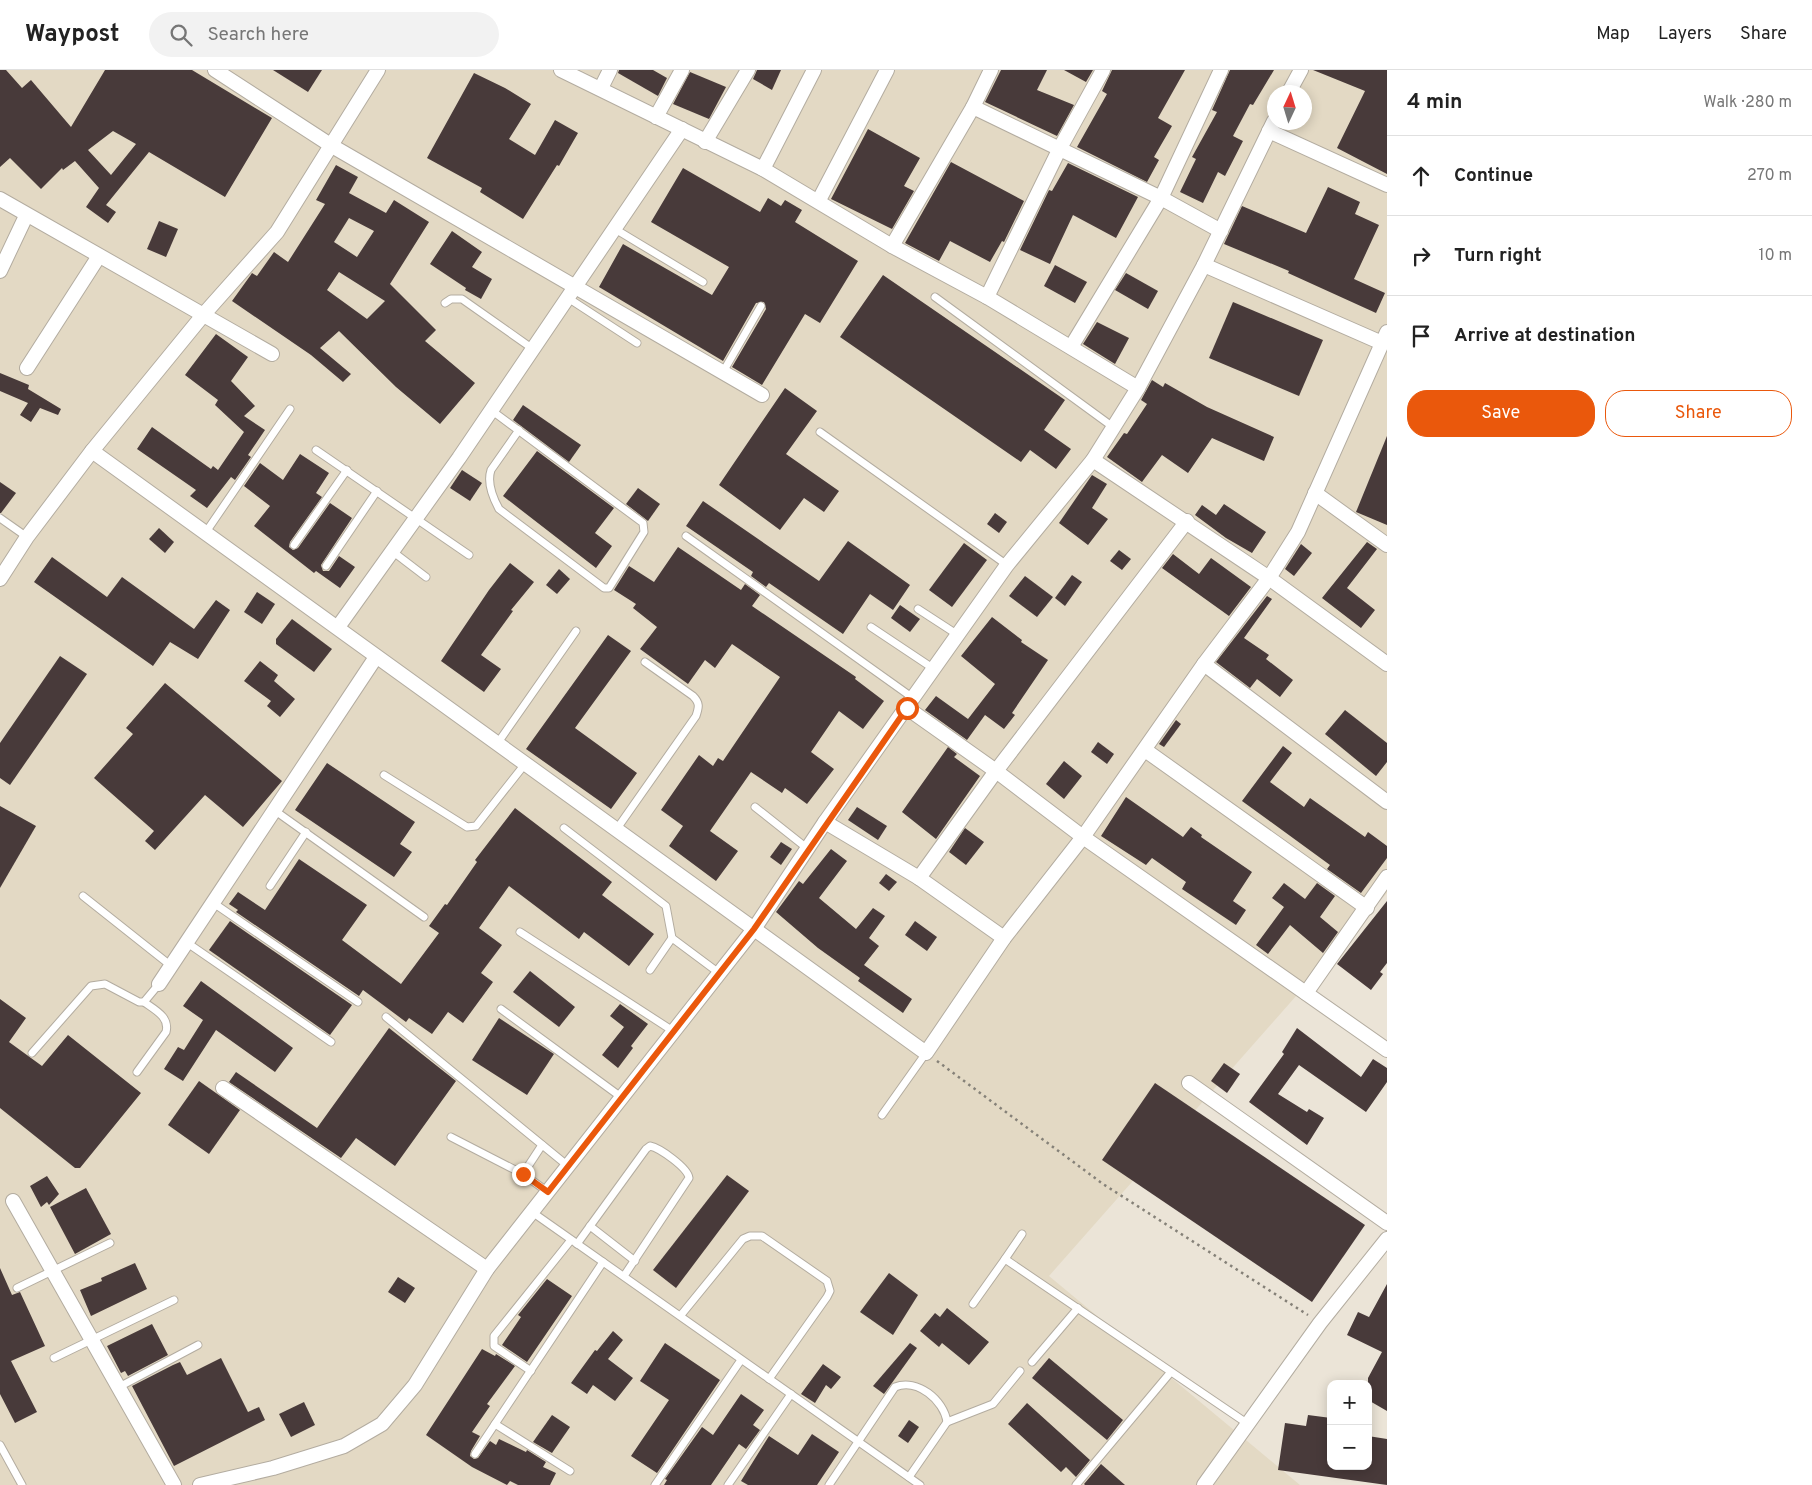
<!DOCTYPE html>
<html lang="en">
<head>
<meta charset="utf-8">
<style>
  body { margin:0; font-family:Overpass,sans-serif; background:#f2f2f2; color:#222 }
  .controls { position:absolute; right:15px; bottom:15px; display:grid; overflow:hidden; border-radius:10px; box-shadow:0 2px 12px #0003 }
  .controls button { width:45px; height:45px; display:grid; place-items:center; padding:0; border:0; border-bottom:1px solid #e0e0e0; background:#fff; color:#222; font:25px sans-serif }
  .compass { position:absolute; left:1267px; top:15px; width:45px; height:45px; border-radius:50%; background:#fff; box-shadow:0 2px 12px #0003; rotate:4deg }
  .stop { position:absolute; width:15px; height:15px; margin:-11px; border:4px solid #ea580c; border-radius:50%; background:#fff }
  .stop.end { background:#ea580c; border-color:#fff; box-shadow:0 1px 5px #0008 }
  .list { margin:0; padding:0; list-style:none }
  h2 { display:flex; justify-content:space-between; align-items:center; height:65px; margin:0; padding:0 20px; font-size:21px }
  h2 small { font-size:16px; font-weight:400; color:#767676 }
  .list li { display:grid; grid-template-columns:32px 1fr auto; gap:15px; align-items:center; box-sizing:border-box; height:80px; padding:0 20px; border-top:1px solid #e0e0e0 }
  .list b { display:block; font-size:19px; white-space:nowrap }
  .list em { font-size:16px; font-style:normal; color:#767676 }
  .actions { display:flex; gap:10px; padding:15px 20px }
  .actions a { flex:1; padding:11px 0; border:1px solid #ea580c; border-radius:20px; text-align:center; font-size:18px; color:#ea580c }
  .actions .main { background:#ea580c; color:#fff }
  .icon { flex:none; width:28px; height:28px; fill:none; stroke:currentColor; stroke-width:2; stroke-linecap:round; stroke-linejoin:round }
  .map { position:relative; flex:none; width:1387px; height:1415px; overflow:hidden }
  header { display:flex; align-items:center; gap:30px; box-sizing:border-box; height:70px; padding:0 25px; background:#fff; border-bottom:1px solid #e0e0e0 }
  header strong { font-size:24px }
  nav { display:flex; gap:28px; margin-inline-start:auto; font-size:18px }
  .search { width:350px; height:45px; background:#f2f2f2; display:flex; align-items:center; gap:12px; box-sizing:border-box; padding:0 18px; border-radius:28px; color:#767676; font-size:19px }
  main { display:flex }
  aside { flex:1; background:#fff }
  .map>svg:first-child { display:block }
  .built { fill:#e3d9c4; fill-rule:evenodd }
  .building { fill:#483a3a; fill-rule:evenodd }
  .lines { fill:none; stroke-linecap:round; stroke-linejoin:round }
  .service-casing { stroke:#b3aca0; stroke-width:9 }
  .minor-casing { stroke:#b3aca0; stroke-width:16 }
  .path { stroke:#858178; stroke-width:2.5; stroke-dasharray:2.5 4; stroke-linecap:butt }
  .service { stroke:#fff; stroke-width:7 }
  .minor { stroke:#fff; stroke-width:14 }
  .route { stroke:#ea580c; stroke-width:6 }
</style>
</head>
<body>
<header>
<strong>Waypost</strong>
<div class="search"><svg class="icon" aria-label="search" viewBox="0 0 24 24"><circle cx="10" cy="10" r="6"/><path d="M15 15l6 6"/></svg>Search here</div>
<nav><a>Map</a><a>Layers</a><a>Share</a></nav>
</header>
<main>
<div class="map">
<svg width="1387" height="1415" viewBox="0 0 1387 1415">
  <rect width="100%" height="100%" fill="#ebe4d7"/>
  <!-- built -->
  <path class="built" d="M0,0H1387V823L1049,1206L1300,1415H0ZM1274,22H1304V52H1274Z"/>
  <!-- building -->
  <g class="building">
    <path d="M0,0H6L22,18L31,10L71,57L105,0H192L272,48L225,127L149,82L106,135L116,142L108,153L86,137L99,118L75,91L63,100L62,98L41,119L10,88L0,97ZM113,61L136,74L111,105L88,80Z"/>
    <path d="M273,0H322L308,22Z"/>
    <path d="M619,0H653L667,8L658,26L618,3Z"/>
    <path d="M757,0H781L772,20L753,9Z"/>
    <path d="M1001,0H1047L1037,20L1074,35L1057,66L985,32Z"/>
    <path d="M1064,0H1093L1086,12Z"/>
    <path d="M1112,0H1185L1158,48L1172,56L1154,87L1159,90L1147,112L1077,77L1107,24L1102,21Z"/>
    <path d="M1230,0H1274L1253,35L1250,34L1233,66L1243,71L1225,106L1218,102L1203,133L1180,122L1196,89L1192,87L1217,42L1212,40Z"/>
    <path d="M1313,0H1387V104L1337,78L1365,21Z"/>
    <path d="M690,2L726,17L709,49L673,34Z"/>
    <path d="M474,3L505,18L531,34L509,69L535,85L555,50L578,63L559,96L557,95L523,149L480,122L482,118L427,88Z"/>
    <path d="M868,59L920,88L904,116L914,121L892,159L831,129Z"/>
    <path d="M951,92L1024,131L1004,172L1002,171L990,192L950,171L939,191L905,173Z"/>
    <path d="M1068,93L1138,127L1116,168L1073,145L1050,194L1020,180L1049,120L1052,121Z"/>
    <path d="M336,95L358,107L349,123L386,143L394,130L429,152L390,214L436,260L425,271L475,313L440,354L396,317L339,261L320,278L351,304L343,312L311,285L232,231L250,206L252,203L257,206L274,182L288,192L325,134L316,130ZM349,148L374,161L357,187L334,172ZM339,202L385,231L367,249L327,220Z"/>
    <path d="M683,98L760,142L768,128L781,136L785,130L802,140L795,152L858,191L820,253L805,244L762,315L732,297L766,239L764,232L756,233L723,291L599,217L623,174L712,225L729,197L651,152Z"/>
    <path d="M1328,117L1360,132L1355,144L1379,155L1354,209L1385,223L1376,243L1288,203L1289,201L1224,174L1242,136L1306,163Z"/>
    <path d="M159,151L178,159L166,187L147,179Z"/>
    <path d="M452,161L482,182L472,197L492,209L481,229L465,220L466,218L430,194Z"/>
    <path d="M1055,195L1087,212L1075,233L1044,216Z"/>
    <path d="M1126,203L1158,221L1148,239L1115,220Z"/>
    <path d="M883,205L1065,330L1044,360L1071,379L1056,399L1030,380L1021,392L840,267Z"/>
    <path d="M1233,232L1323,270L1299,326L1209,288Z"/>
    <path d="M1097,252L1129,268L1115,294L1083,274Z"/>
    <path d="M216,264L248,287L231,311L255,336L244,346L265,360L248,385L251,387L235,410L231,407L207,438L190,426L196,420L137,379L152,357L211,399L213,396L218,400L244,362L215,335L218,330L185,305Z"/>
    <path d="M0,303L29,315L28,319L61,339L58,345L40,338L31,352L20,345L28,333L0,321Z"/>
    <path d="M1152,310L1163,317L1165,313L1207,337L1274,367L1264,391L1212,368L1188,403L1162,385L1142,412L1107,387L1124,363L1127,364L1147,334L1141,330Z"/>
    <path d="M785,318L817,341L786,384L839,421L824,442L804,428L780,460L719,415Z"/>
    <path d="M523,335L581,375L569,392L513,350Z"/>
    <path d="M1387,366V455L1356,442Z"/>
    <path d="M537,381L614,438L595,463L612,476L596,498L503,426Z"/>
    <path d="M300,384L329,403L316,423L322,427L290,472L289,477L293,480L298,478L330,433L352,448L321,495L323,501H329L339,486L355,497L340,518L316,501L314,503L254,456L270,436L244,416L260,393L283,410Z"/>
    <path d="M462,400L482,413L470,431L450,418Z"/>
    <path d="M1092,405L1107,414L1092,438L1108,449L1088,475L1059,453Z"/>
    <path d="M0,412L16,423L1,443H0Z"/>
    <path d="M638,418L660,434L648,451L626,434Z"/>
    <path d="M703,431L819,511L848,471L910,515L893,540L870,524L843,564L769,513L766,517L751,506L753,502L686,456Z"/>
    <path d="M1224,434L1266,462L1252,483L1226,468L1195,445L1202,435L1216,445Z"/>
    <path d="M995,443L1007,452L999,463L987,454Z"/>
    <path d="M159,458L174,472L165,483L149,469Z"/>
    <path d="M1367,472L1377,479L1347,518L1375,540L1361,558L1322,528Z"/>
    <path d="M964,473L987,490L952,537L929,520Z"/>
    <path d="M1301,474L1312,483L1294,506L1285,499Z"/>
    <path d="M678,477L741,520L745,514L760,525L752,536L856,607L855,609L884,631L863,659L839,641L811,682L834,699L807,734L785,718L782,723L751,702L710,761L738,781L716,811L669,776L683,756L661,740L699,685L713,696L718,688L723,691L780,607L732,574L715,598L705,590L688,614L640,579L657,557L633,538L636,534L614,520L629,496L654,512Z"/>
    <path d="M1119,480L1131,489L1122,500L1110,491Z"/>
    <path d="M1173,484L1199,504L1211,488L1251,517L1229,546L1162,498Z"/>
    <path d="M52,487L107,527L122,507L194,559L216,530L230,540L198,589L170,572L153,596L34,512Z"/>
    <path d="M510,493L534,512L511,540L513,541L481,585L501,599L484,622L441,591L489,520Z"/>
    <path d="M559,499L570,509L557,524L546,515Z"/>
    <path d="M1072,505L1082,512L1065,536L1055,528Z"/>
    <path d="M1025,506L1053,527L1037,547L1009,526Z"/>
    <path d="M257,522L275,534L262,554L244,542Z"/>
    <path d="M1267,526L1272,529L1244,568L1269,585L1266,589L1293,610L1280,627L1257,609L1250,618L1216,592Z"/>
    <path d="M900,535L920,549L910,562L891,548Z"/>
    <path d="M992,547L1022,570L1021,572L1048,590L1012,643L1015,645L1004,659L985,645L967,670L925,640L936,626L968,649L995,614L961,586Z"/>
    <path d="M292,549L332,579L314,602L276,574V569Z"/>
    <path d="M608,565L631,581L575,658L637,703L611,739L526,679Z"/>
    <path d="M60,586L87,604L10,715L0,708V673Z"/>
    <path d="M260,591L278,605L274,611L295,629L280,647L267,636L271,631L244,611Z"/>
    <path d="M165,613L282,711L243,757L205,725L155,780L145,771L154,761L94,708L133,664L126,658Z"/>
    <path d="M1345,640L1387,673V692L1376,706L1325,664Z"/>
    <path d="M1176,650L1181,654L1164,677L1159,674Z"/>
    <path d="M1098,672L1114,684L1107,694L1091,682Z"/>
    <path d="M1283,676L1292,683L1270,712L1304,737L1310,728L1365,767L1368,762L1387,776V788L1361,823L1327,799L1330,795L1242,731Z"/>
    <path d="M948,677L957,684L954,687L980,706L936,769L902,742Z"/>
    <path d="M1064,691L1082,706L1064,729L1046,714Z"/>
    <path d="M327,693L415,752L400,774L412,782L394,807L295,740Z"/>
    <path d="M1126,727L1183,767L1191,757L1202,765L1201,767L1252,802L1233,831L1246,840L1236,855L1182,819L1186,812L1152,788L1146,795L1101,766Z"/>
    <path d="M0,736L36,756L0,818Z"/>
    <path d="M857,737L887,756L878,770L848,750Z"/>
    <path d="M515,738L612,812L602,825L654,864L629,896L584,862L579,869L509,816L479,858L502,875L481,903L493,912L463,953L448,942L432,964L409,948L406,952L363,920L359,926L236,842L238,840L229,834L238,822L265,840L299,789L367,835L342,870L401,914L439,863L429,856L445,834L447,835L477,792L475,790Z"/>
    <path d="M965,758L984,772L966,795L949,782Z"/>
    <path d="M781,772L792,779L781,795L770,787Z"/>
    <path d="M831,779L847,791L819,828L856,859L873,838L885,846L869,868L879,876L864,895L912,929L903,943L858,911L860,908L818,878L776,842L799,811L803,814Z"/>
    <path d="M886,804L897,812L889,821L879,813Z"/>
    <path d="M1284,813L1305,829L1317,813L1335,826L1320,847L1338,862L1323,883L1290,855L1268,884L1256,875L1284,837L1272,828Z"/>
    <path d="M1387,831V893L1380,902L1383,904L1371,920L1337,894Z"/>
    <path d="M230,851L352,935L330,965L209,880Z"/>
    <path d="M915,851L937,867L927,881L905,865Z"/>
    <path d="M530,901L575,937L559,957L513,922Z"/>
    <path d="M201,911L293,978L275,1002L216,960L183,1011L164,999L178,977L184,980L203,950L183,936Z"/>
    <path d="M0,929L26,948L9,972L42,996L68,965L141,1023L80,1098H75L0,1038Z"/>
    <path d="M620,934L648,954L631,976L633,978L618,998L602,985L624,957L610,946Z"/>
    <path d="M499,948L554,984L527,1025L472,990Z"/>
    <path d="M389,958L456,1011L395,1096L356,1068L341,1088L229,1012L236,1002L317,1058Z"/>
    <path d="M1297,958L1361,1007L1373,989L1387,998V1012L1366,1042L1299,995L1278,1024L1307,1042L1309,1039L1324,1048L1307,1075L1249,1032L1284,984L1282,982Z"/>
    <path d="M1224,993L1240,1004L1227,1023L1211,1011Z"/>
    <path d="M199,1011L240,1040L209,1084L168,1055Z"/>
    <path d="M1155,1013L1365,1155L1312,1232L1102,1090Z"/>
    <path d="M727,1105L749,1121L676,1218L653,1200Z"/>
    <path d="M47,1106L59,1124L49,1135L47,1132L41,1137L30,1116Z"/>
    <path d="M86,1118L111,1164L75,1184L50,1137Z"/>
    <path d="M135,1193L147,1219L91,1246L80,1220L102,1211L101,1208Z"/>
    <path d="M0,1198L12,1225L20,1222L45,1276L11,1291L37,1342L15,1353L0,1324Z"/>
    <path d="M889,1203L918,1225L893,1265L860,1242Z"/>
    <path d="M398,1207L415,1218L405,1233L388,1222Z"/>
    <path d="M547,1209L572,1226L527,1292L502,1275L521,1247L518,1245Z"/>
    <path d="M1387,1214V1341L1368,1330V1308L1382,1282L1347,1265L1358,1242L1369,1247Z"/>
    <path d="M947,1238L989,1272L969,1295L942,1273L939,1277L920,1261L935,1243L940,1247Z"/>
    <path d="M152,1254L168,1285L128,1306L125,1301L121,1303L107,1276Z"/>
    <path d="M613,1261L623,1270L608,1289L633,1308L615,1331L593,1315L587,1324L571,1313L595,1280L597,1281Z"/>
    <path d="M665,1273L720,1310L657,1403L631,1386L669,1330L640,1311Z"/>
    <path d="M910,1273L917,1278L884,1324L873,1316Z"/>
    <path d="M482,1279L495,1286L496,1284L515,1296L487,1334L490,1336L472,1362L480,1366L471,1381L470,1386L474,1389L478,1388L490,1371L496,1375L499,1369L526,1382L527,1380L546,1392L543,1397L556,1403L550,1415H518L510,1411L507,1415L472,1397L426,1365Z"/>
    <path d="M221,1288L248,1342L259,1337L265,1350L174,1396L132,1316L173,1295L180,1292L187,1305Z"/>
    <path d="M1049,1288L1123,1350L1107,1370L1032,1308Z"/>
    <path d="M823,1294L841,1307L831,1319L826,1315L815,1333L801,1324Z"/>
    <path d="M741,1324L764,1340L753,1355L760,1360L746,1379L739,1374L711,1415H664L667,1410L665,1409L702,1357L713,1365Z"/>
    <path d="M304,1332L315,1355L291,1367L279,1344Z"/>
    <path d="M1027,1333L1090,1390L1076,1407L1066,1397L1061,1402L1008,1354Z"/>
    <path d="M552,1345L570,1357L552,1383L533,1372Z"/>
    <path d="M1308,1345L1331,1348V1396H1368V1366L1387,1369V1415L1278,1400L1285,1353L1306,1356Z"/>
    <path d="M909,1350L919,1357L908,1373L898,1366Z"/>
    <path d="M812,1364L839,1382L817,1415H748L741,1411L769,1366L798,1385Z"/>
    <path d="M1101,1394L1125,1415H1085L1084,1414Z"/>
  </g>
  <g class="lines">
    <defs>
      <g id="service">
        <path d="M615,159L703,212"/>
        <path d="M935,227L1113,357"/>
        <path d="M568,228L637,273"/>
        <path d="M445,233L451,229H462L533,279"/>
        <path d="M723,302L761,236"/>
        <path d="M491,340L643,453L644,462L609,518H604L499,439C493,428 487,412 491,400L519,360"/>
        <path d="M820,362L1007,495"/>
        <path d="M316,380L469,485"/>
        <path d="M0,448L27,467"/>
        <path d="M206,462L290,339"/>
        <path d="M686,466L913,628"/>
        <path d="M294,475L347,400"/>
        <path d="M392,481L426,507"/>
        <path d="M326,496L377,421"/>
        <path d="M918,539L958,565"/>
        <path d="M871,557L934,599"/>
        <path d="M497,674L576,561"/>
        <path d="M384,705L467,757L476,756L525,694"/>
        <path d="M755,737L808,779"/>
        <path d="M274,740L424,847"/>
        <path d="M564,758L666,836L672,868L719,903"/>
        <path d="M616,760L696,646C699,637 700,633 693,626L645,592"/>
        <path d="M270,816L306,762"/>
        <path d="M83,826L170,895"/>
        <path d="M212,832L358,932"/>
        <path d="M520,862L673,961"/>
        <path d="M186,872L331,972"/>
        <path d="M650,900L672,868"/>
        <path d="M501,939L621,1027"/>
        <path d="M386,947L568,1096"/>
        <path d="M32,983L91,916L105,914L139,932H144L159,914"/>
        <path d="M137,1002L166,962C170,947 155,940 144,932"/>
        <path d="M882,1045L926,983"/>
        <path d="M451,1067L523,1104L548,1122"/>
        <path d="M523,1104L542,1075"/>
        <path d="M532,1142L920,1415"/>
        <path d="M590,1156L635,1191"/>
        <path d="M577,1174L646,1079L650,1076C660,1078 688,1098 689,1108L624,1206"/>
        <path d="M1005,1189L1022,1164"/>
        <path d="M17,1218L110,1173"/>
        <path d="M973,1234L1005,1189L1248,1354"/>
        <path d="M681,1245L743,1169L750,1166H762L827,1211L830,1221L827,1227L769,1309"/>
        <path d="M54,1288L174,1230"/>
        <path d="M1032,1292L1078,1238"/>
        <path d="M531,1301L494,1276V1266L571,1170"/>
        <path d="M119,1317L198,1275"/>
        <path d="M947,1352L993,1334L1020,1301"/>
        <path d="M495,1354L570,1401"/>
        <path d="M0,1375L22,1415"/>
        <path d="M475,1384L603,1192"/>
        <path d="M655,1415L741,1290"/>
        <path d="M728,1415L791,1324"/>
        <path d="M829,1415L895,1317C917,1308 944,1330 947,1352L909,1407"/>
        <path d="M1076,1415L1170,1303"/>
      </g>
      <g id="minor">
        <path d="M215,0L332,76L762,325"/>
        <path d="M561,0L763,99L892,176L987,227L1138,318"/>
        <path d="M601,18L610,0"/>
        <path d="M1289,22L1301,0"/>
        <path d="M973,37L1161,128L1221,161"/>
        <path d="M656,47L682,0"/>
        <path d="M1269,61L1387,115"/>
        <path d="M705,72L748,0"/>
        <path d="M763,99L814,0"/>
        <path d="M0,129L272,284"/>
        <path d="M819,130L887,0"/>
        <path d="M892,176L973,37L991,0"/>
        <path d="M1204,195L1382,273"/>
        <path d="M0,201L26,146"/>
        <path d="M987,227L1060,78L1103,0"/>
        <path d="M1071,277L1161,128L1221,0"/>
        <path d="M27,298L99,186"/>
        <path d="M92,381L926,983L1004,868L1083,767L1204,594L1269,508L1298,462L1387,262"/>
        <path d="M1093,390L1269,508L1387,594"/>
        <path d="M1315,423L1387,475"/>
        <path d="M0,509L27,467L92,381L204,244L277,162L378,0"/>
        <path d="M338,557L459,388L682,59"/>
        <path d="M1204,594L1387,732"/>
        <path d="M907,638L996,701L1083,767L1387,980"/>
        <path d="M1145,680L1367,838"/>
        <path d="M825,752L919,808L1004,868"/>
        <path d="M919,808L996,701L1187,451"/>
        <path d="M159,914L376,587"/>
        <path d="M1306,923L1387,807"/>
        <path d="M1189,1013L1387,1153"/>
        <path d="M223,1018L487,1199"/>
        <path d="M13,1131L174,1415"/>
        <path d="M200,1415L273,1398L344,1376L382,1354L415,1315L487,1199L754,859L825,752L1007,495L1093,390L1138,318L1204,195L1274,51"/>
        <path d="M1204,1415L1320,1253L1387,1169"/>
      </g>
    </defs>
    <!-- service casing -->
    <use href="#service" class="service-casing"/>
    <!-- minor casing -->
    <use href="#minor" class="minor-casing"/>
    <!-- path -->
    <path class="path" d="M937,991L1103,1114L1308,1245"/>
    <!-- service -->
    <use href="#service" class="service"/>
    <!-- minor -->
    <use href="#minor" class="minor"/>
  </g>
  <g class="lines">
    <!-- route -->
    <path class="route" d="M523,1104L548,1122L754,859L907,638"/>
  </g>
</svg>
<div class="controls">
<button>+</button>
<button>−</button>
</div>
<svg class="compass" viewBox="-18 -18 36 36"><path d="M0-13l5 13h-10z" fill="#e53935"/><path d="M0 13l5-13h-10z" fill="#767676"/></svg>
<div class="stop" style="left:907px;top:638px"></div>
<div class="stop end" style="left:523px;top:1104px"></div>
</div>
<aside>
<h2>4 min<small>Walk · 280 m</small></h2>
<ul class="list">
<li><svg class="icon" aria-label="ahead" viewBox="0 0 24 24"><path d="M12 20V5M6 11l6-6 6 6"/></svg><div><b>Continue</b></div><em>270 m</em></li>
<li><svg class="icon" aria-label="right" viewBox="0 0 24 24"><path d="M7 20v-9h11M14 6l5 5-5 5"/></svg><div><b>Turn right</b></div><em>10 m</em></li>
<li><svg class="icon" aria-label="arrive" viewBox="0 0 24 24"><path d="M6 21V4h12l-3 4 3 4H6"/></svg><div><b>Arrive at destination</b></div></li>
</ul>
<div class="actions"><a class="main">Save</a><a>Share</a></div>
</aside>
</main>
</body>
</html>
